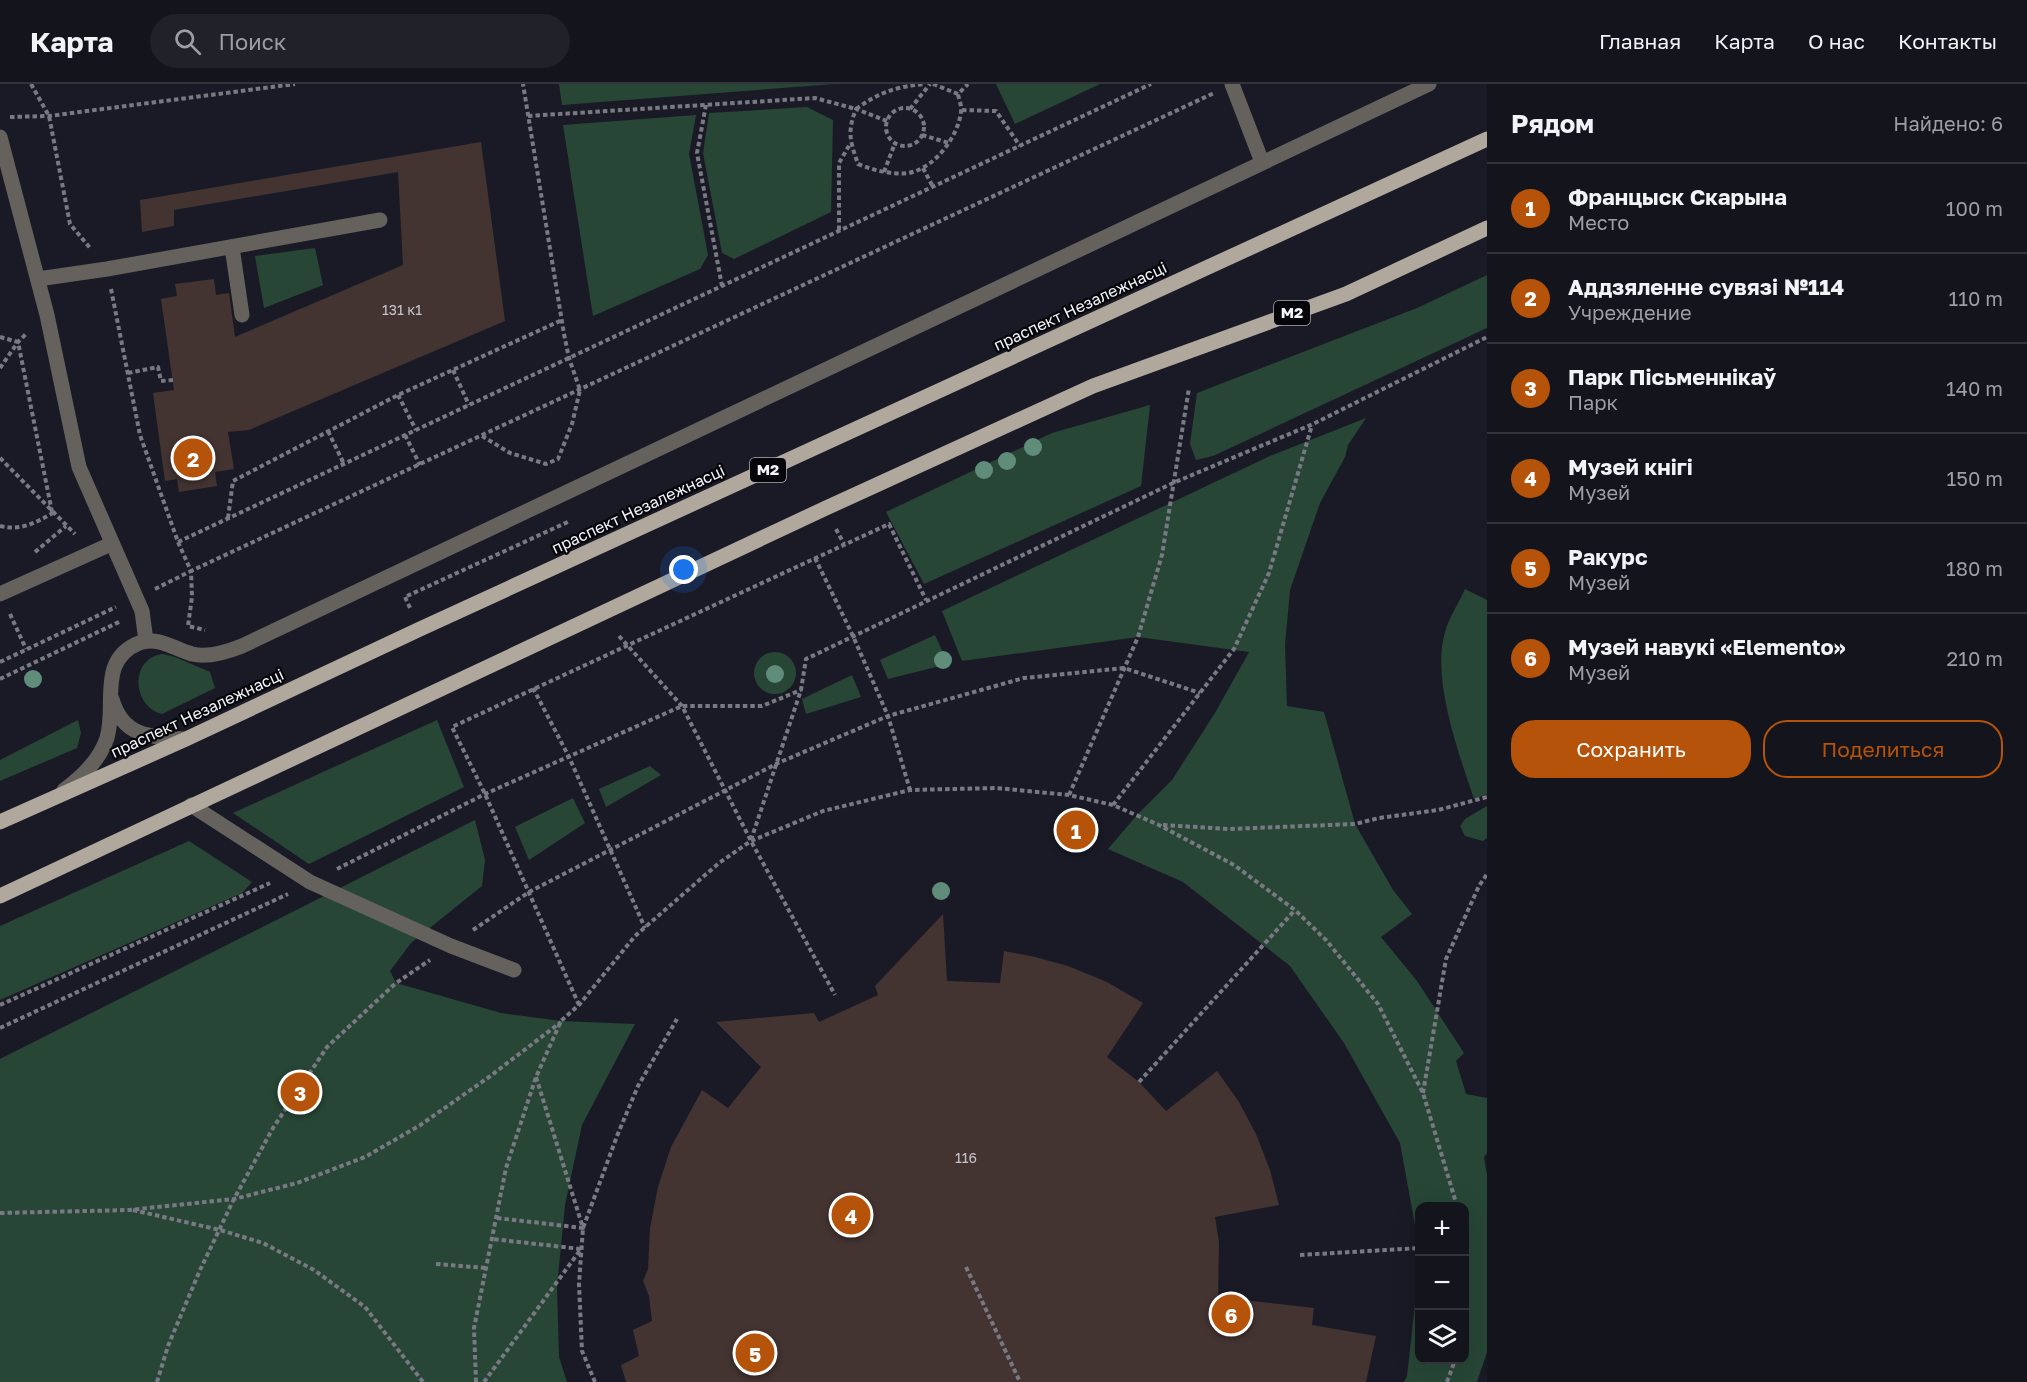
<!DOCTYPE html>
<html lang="ru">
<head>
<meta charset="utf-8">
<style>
  body { margin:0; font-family:"Golos Text",sans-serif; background:#212129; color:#f1f3f6 }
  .controls { position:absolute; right:18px; bottom:18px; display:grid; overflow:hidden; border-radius:12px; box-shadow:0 6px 24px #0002 }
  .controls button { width:54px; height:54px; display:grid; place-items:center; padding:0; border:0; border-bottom:2px solid #33333b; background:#14141c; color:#f1f3f6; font:30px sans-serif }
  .you { position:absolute; left:684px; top:486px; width:21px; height:21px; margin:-15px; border:4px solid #fff; border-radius:50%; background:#1a73e8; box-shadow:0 0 0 9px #1a73e833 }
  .badge { display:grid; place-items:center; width:39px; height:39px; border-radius:50%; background:#b45309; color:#fff; font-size:20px; font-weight:700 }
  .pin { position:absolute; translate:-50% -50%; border:3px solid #fff; box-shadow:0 2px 6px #0006 }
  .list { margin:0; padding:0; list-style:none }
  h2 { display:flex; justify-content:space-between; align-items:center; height:78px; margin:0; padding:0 24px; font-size:26px }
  h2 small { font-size:20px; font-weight:400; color:#9d9ea3 }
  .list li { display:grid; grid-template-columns:39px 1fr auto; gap:18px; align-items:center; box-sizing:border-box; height:90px; padding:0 24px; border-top:2px solid #33333b }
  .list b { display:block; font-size:22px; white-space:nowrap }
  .list p { margin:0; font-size:20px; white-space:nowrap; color:#9d9ea3 }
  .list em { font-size:20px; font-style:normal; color:#9d9ea3 }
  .actions { display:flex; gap:12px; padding:18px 24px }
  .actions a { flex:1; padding:14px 0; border:2px solid #b45309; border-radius:24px; text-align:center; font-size:21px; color:#b45309 }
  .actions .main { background:#b45309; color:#fff }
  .icon { flex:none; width:33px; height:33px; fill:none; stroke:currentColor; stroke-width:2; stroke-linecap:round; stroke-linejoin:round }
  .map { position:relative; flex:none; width:1487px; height:1298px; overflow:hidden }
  header { display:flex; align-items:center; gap:36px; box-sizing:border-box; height:84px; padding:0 30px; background:#14141c; border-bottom:2px solid #33333b }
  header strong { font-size:28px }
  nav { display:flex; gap:33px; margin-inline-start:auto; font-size:21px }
  .search { width:420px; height:54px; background:#212129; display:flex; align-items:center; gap:15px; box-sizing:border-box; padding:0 21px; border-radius:33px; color:#9d9ea3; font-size:22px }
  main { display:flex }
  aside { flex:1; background:#14141c }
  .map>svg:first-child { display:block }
  .green { fill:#274636 }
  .building { fill:#433432 }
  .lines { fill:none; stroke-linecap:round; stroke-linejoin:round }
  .path { stroke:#797983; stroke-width:4; stroke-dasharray:4.5 3; stroke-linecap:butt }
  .minor { stroke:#65615c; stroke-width:15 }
  .major { stroke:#b0a89d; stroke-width:15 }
  .tree { fill:#608c7a }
  .labels { text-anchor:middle; stroke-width:4.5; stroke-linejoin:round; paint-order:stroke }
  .number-label { font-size:14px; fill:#c7c3ca }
  .shield { fill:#06060a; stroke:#acacb3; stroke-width:1.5 }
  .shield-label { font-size:15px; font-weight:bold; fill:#f3f3fc }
  .street-label { font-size:16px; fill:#f3f3fc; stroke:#06060a }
</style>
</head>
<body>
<header>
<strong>Карта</strong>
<div class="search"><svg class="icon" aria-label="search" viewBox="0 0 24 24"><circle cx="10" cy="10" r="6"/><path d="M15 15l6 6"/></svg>Поиск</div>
<nav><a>Главная</a><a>Карта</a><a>О нас</a><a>Контакты</a></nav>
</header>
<main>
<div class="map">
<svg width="1487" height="1298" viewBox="0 0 1487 1298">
  <rect width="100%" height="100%" fill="#1a1a26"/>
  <!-- green -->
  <g class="green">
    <path d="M559,0H834L562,21Z"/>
    <path d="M996,0H1100L1015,40Z"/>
    <path d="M807,23L833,36L831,128L734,175L722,169L703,69L709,29Z"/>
    <path d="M696,31L689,70L708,171L700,185L593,232L563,41Z"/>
    <path d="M315,164L323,201L264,224L255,172Z"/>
    <path d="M1487,191V244L1213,372L1196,376L1190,360L1197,309L1417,224Z"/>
    <path d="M1150,321L1141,402L924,500L886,428L1052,349Z"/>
    <path d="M1366,334L1348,361L1345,373L1320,419L1290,506L1285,561L1287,622L1324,628L1355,740L1393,806L1412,830L1381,853L1417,897L1464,969L1456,977L1466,1010L1487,1014V1069L1484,1073L1487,1091V1268L1477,1298H1404L1407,1292L1419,1184L1420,1276H1464V1122H1420L1419,1163L1400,1059L1344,959L1290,882L1183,798L1108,765L1137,731L1172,696L1215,629L1249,568L1138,553L962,577L942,527L1270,372Z"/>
    <path d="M1465,505L1487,516V710L1474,715C1459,670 1431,595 1445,548C1449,533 1459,519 1465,505Z"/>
    <path d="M935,551L948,580L888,595L880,576Z"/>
    <circle cx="775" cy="589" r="21"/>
    <path d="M163,570L175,573L210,588L215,604L162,630C132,623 129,574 163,570Z"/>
    <path d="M852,591L861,613L806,630L802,615Z"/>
    <path d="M78,636L81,649L77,664L0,697V676Z"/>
    <path d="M437,636L464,703L309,780L233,729Z"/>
    <path d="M650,682L661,691L606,723L599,705Z"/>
    <path d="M573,714L585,739L529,776L515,743Z"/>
    <path d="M1487,722V754L1483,757L1465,752L1460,742L1465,735Z"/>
    <path d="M475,736L485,776L482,802L411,859L390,887L396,899L501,929L561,937L635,940L582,1041L565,1121L557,1203L559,1273L567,1298H0V975Z"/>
    <path d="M189,757L252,798L242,809L0,916V842Z"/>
  </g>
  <!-- building -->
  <g class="building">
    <path d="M481,58L505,237L249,346L228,348L234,385L215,388L217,402L179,408L177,395L165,397L153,309L174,306L161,215L177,212L175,200L214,195L216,211L229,209L235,253L403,181L398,88L174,126V142L142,148L140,116Z"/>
    <path d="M943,830L947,897L1000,899L1004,867L1035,873L1068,882L1107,898L1143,919L1107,973L1139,998L1166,1027L1217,987L1239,1018L1256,1050L1270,1086L1279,1121L1215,1133L1219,1159L1218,1213L1314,1224L1312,1241L1376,1252L1366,1298H626L621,1281L639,1272L633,1246L652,1237L649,1212L643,1197L648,1185L650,1144L658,1103L671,1063L702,1006L728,1024L761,983L716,938L814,929L819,938L878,911L875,902Z"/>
  </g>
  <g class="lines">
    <!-- path -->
    <g class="path">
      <path d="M31,0L49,32L70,140L91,165"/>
      <path d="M933,0L958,10L968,0"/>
      <path d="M706,21L697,69L722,202"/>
      <circle cx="905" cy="43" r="19"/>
      <path d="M910,25L930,0"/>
      <path d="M962,26L996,27L1020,62"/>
      <path d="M528,32L815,14L856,25C880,8 895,3 924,0"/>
      <path d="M10,33L49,32L295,0"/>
      <path d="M887,37L856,25C847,48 850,57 858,80C874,86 890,91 908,89C934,85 958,53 961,28C962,22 959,16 958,10"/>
      <path d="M922,51L949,59"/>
      <path d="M923,84L933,103"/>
      <path d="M884,88L895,59"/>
      <path d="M839,146V79L850,60"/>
      <path d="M111,205L140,351L178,458L191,487L1214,9"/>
      <path d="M0,253L18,258L52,428"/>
      <path d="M0,284L18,258L27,249"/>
      <path d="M453,286L469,321"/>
      <path d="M128,289L158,283L161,297L173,296"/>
      <path d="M398,311L416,346"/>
      <path d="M328,347L344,380"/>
      <path d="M405,351L420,381"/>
      <path d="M482,352L510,369L546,380L558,375L572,340L580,306L569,274L564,250L523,0"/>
      <path d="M0,374L75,450"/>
      <path d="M228,434L233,397L398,311L562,236"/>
      <path d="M0,442C21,447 35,439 53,429"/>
      <path d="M836,445L844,460"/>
      <path d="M178,458L1151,0"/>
      <path d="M35,468L66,442"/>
      <path d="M815,474L853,552L888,632L910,706"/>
      <path d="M155,505L191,487L192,513L188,542L205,546"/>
      <path d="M407,512L570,437"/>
      <path d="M405,513L411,526"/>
      <path d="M10,530L26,565"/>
      <path d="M619,552L682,622L751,757L835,911"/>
      <path d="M0,578L116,523"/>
      <path d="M0,595L121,537"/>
      <path d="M533,604L569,673L645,844"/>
      <path d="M1069,711L1138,553L1162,471L1189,304"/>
      <path d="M1113,721L1234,565L1269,489L1312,341"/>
      <path d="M1163,741L1229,745L1355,740L1379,734L1438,726L1487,713"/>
      <path d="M751,756L801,606L806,575L1173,399L1313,340L1487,253"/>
      <path d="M337,785L485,710L682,622H762L801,606"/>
      <path d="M473,846L529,808L778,679L888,632L1024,594L1124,584L1200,609"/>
      <path d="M0,921L270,799"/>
      <path d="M579,921L485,710L452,643L889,440L926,516"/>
      <path d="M0,944L288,810"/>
      <path d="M1139,998L1295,826"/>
      <path d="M1423,1009L1446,875L1479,802L1487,790"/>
      <path d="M133,1126L220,1146L263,1159L314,1186L365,1223L423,1298"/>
      <path d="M0,1129L129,1126L234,1115L297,1099L365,1073L419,1042L489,993L561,938"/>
      <path d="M497,1134L583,1144L536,993"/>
      <path d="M1300,1171L1420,1164"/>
      <path d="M436,1180L486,1184"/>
      <path d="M966,1183L1020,1298"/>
      <path d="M1464,1190V1218"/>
      <path d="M157,1298L168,1262L200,1186L234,1115L273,1044L327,963L396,899L430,876"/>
      <path d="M476,1298L474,1244L506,1084L536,993L561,937L579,921L635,852L719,779L751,757L823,727L910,706L996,704L1069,711L1113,721L1159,741L1234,781L1295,826L1326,856L1378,920L1423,1009L1457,1122"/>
      <path d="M484,1298L581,1165L492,1155"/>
      <path d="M595,1298L582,1267L579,1200L583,1144L617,1052L638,1002L677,935"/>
      <path d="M1447,1298L1455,1276"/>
    </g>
    <!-- minor -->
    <g class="minor">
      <path d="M1232,0L1262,78"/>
      <path d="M0,53L47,231L79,383L142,527L146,557"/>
      <path d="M232,163L242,231"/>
      <path d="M38,195L107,185L380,136"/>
      <path d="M0,510L111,460"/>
      <path d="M112,615C123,654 152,653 186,655"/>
      <path d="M64,706C82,693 100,675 107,654C117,621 97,576 139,559C159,552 174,565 192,570C208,574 227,568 242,562L1429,0"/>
      <path d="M191,721L310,798L451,862L514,886"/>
    </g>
    <!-- major -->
    <g class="major">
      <path d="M0,738L186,655L420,545L1487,55"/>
      <path d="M0,812L826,424L1093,302L1346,210L1487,144"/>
    </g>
  </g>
  <!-- trees -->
  <g class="tree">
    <circle cx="1033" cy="363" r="9"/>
    <circle cx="1007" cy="377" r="9"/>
    <circle cx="984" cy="386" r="9"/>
    <circle cx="943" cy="576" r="9"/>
    <circle cx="775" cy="590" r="9"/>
    <circle cx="33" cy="595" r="9"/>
    <circle cx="941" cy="807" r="9"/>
  </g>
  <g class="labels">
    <!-- number labels -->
    <g class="number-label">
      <text x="402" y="231">131 к1</text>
      <text x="966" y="1079">116</text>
    </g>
    <!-- shield labels -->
    <g class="shield">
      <rect x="1274" y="217" width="36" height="24" rx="4.5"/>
      <rect x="750" y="374" width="36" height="24" rx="4.5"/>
    </g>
    <g class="shield-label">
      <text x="1292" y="234">М2</text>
      <text x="768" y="391">М2</text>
    </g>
    <!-- street labels -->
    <g class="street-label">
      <text transform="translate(1080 222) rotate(-25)" y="6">праспект Незалежнасці</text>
      <text transform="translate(638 425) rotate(-25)" y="6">праспект Незалежнасці</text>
      <text transform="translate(197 629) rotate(-25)" y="6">праспект Незалежнасці</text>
    </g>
  </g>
</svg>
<div class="controls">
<button>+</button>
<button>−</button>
<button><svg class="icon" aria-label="layers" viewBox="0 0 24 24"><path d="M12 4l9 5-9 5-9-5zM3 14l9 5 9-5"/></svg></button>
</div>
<div class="you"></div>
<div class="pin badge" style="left:1076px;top:746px">1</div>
<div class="pin badge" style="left:193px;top:374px">2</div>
<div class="pin badge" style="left:300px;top:1008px">3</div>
<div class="pin badge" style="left:851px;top:1131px">4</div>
<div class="pin badge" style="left:755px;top:1269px">5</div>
<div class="pin badge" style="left:1231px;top:1230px">6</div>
</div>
<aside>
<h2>Рядом<small>Найдено: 6</small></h2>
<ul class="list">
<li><span class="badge">1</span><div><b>Францыск Скарына</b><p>Место</p></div><em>100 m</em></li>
<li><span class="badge">2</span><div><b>Аддзяленне сувязі №114</b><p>Учреждение</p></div><em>110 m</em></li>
<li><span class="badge">3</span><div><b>Парк Пісьменнікаў</b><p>Парк</p></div><em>140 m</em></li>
<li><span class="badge">4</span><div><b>Музей кнігі</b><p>Музей</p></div><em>150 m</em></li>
<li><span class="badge">5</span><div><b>Ракурс</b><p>Музей</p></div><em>180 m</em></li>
<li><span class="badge">6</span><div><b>Музей навукі «Elemento»</b><p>Музей</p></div><em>210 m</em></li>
</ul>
<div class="actions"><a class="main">Сохранить</a><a>Поделиться</a></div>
</aside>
</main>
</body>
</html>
